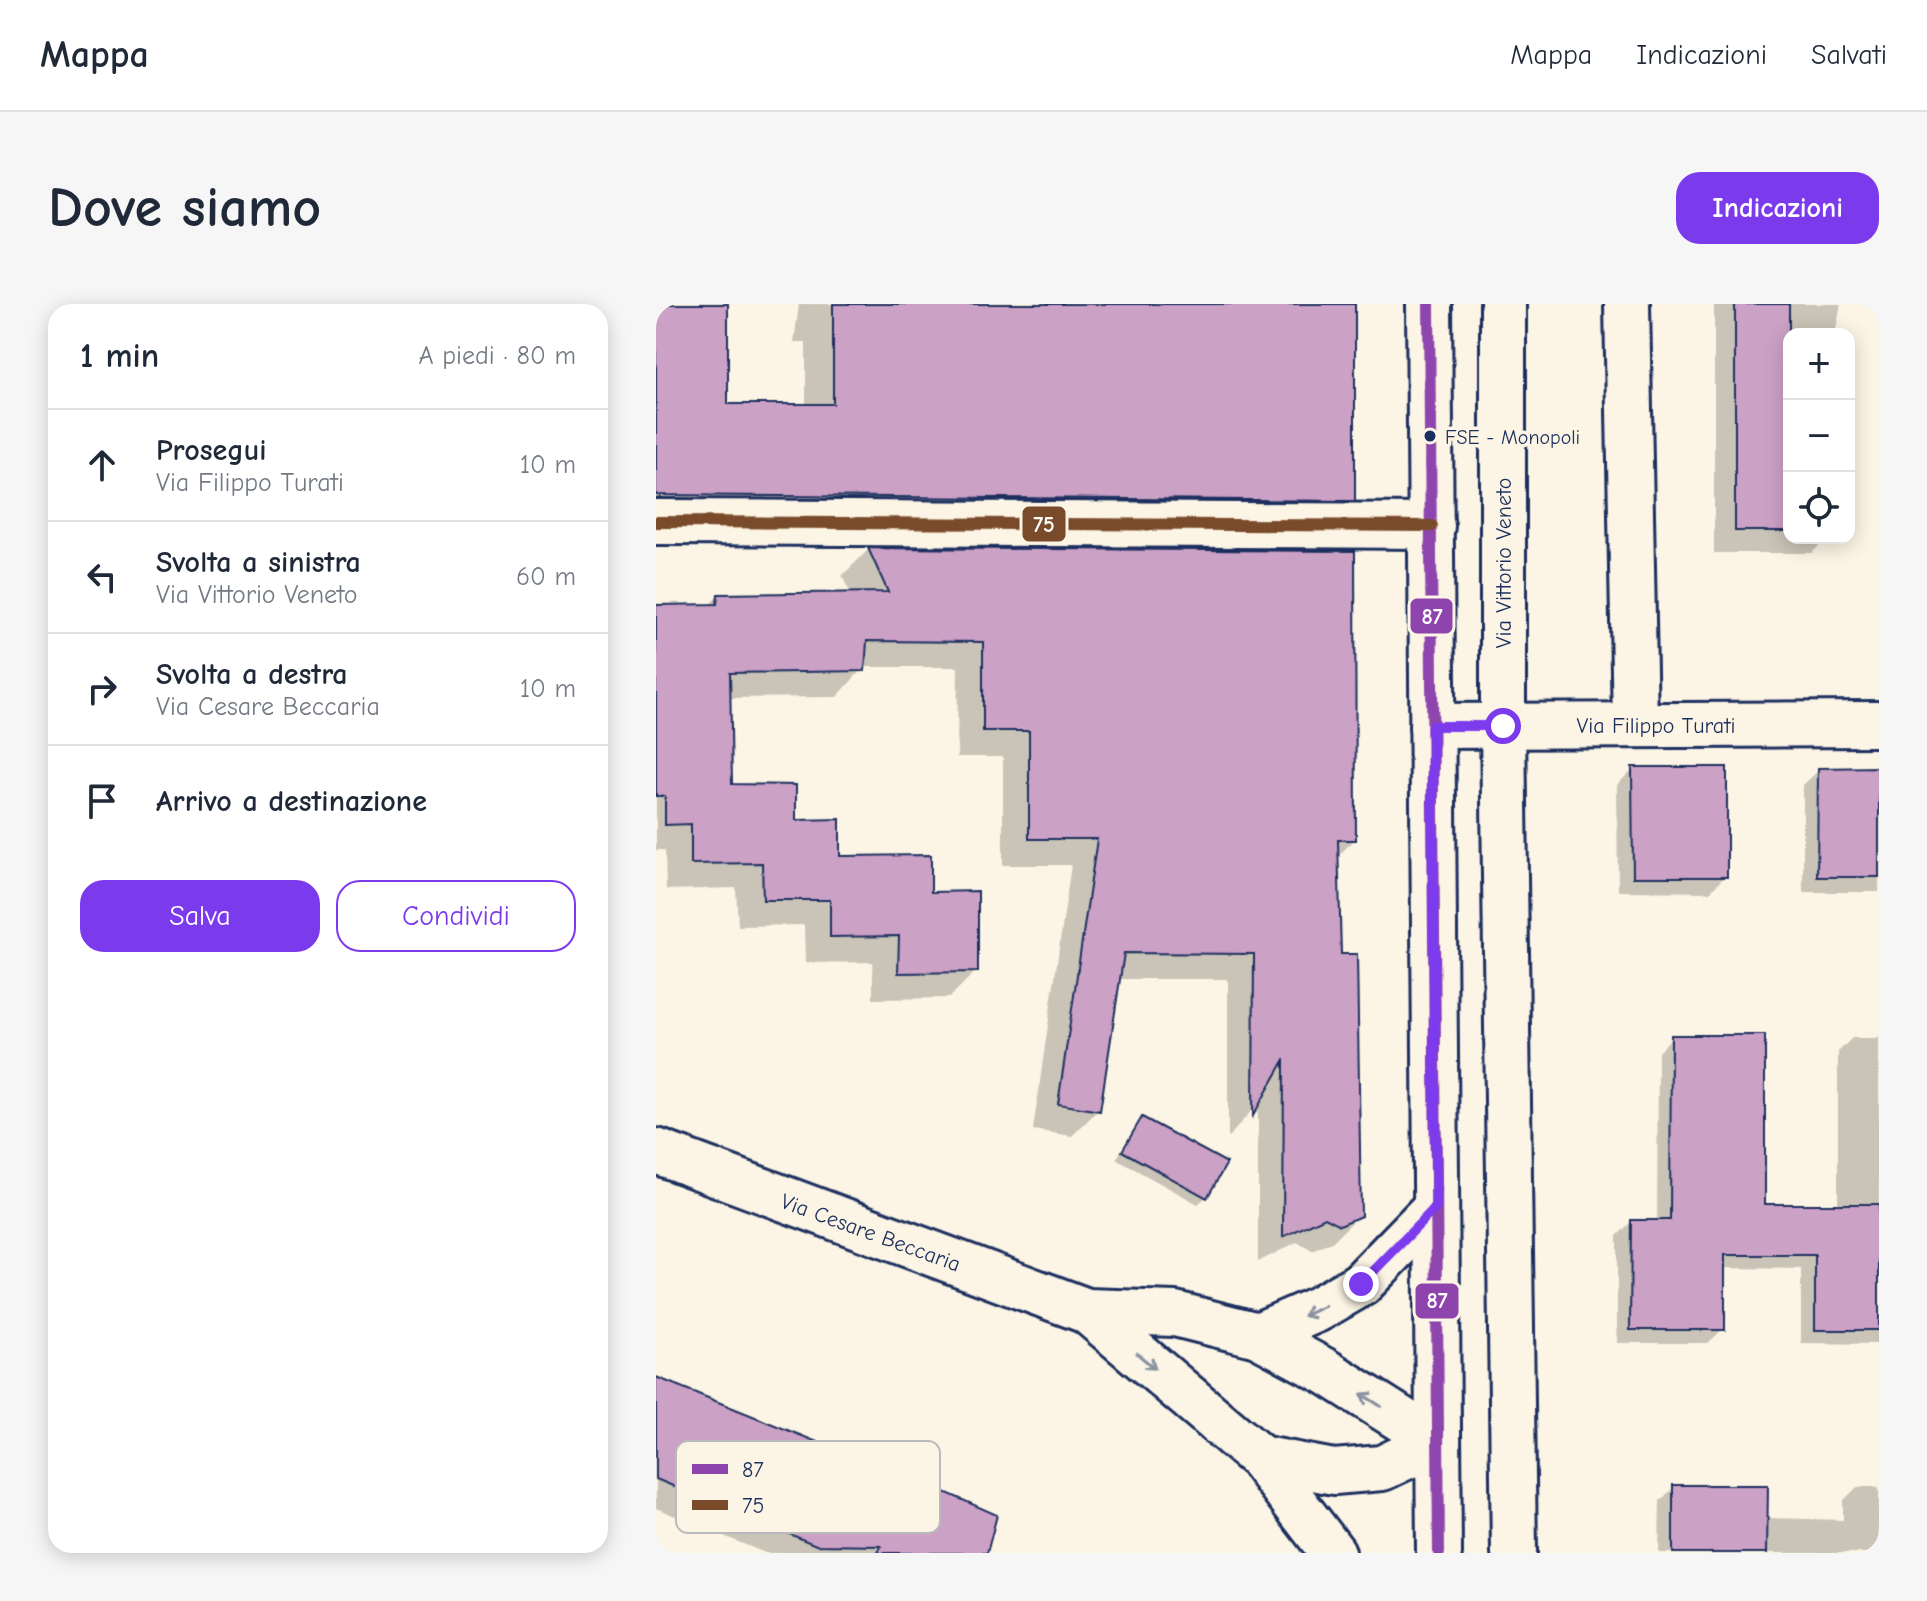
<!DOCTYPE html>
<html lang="it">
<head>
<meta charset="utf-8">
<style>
  body { margin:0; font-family:"Comic Neue",sans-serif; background:#f6f6f7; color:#1f2937 }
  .controls { position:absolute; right:24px; top:24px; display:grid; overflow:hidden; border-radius:16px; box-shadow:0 4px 20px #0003 }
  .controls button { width:72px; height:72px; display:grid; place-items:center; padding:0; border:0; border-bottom:2px solid #e0e1e3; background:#fff; color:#1f2937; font:40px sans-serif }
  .stop { position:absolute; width:24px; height:24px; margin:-18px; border:6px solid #7c3aed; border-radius:50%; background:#fff }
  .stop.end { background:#7c3aed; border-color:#fff; box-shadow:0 2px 8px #0008 }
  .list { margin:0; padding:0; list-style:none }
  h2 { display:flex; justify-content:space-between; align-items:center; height:104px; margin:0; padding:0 32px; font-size:34px }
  h2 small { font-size:26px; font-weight:400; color:#747a83 }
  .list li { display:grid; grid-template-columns:52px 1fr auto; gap:24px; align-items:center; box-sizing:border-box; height:112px; padding:0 32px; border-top:2px solid #e0e1e3 }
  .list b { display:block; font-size:30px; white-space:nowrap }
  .list p { margin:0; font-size:26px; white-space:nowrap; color:#747a83 }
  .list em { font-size:26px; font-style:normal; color:#747a83 }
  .actions { display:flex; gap:16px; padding:24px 32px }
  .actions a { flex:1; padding:18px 0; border:2px solid #7c3aed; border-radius:24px; text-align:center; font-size:28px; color:#7c3aed }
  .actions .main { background:#7c3aed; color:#fff }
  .icon { flex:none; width:44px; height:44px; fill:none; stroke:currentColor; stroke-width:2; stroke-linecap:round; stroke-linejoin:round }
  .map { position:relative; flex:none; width:1223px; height:1249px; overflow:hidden; border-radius:24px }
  header { display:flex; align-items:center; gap:48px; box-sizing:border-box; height:112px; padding:0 40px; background:#fff; border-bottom:2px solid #e0e1e3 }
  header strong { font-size:38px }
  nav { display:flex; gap:44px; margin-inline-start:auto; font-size:28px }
  .intro { display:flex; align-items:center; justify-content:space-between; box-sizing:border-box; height:192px; padding:0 48px }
  h1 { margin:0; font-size:56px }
  .button { padding:20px 36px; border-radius:24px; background:#7c3aed; color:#fff; font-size:28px; font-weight:700 }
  main { display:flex; gap:48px; padding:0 48px }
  aside { flex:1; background:#fff; border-radius:24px; box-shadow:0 4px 20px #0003 }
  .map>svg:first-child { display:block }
  .shadow { fill:#0003 }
  .building { fill:#cca1c6; stroke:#1b2f5e; stroke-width:2 }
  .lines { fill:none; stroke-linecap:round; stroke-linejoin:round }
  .minor-casing { stroke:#1b2f5e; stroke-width:50 }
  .minor { stroke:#fcf5e5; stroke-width:44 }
  .bus-1-casing { stroke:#fcf5e5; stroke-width:18 }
  .bus-2-casing { stroke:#fcf5e5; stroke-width:18 }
  .bus-1 { stroke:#8e44ad; stroke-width:12 }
  .bus-2 { stroke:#7a4b2a; stroke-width:12 }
  .oneway { stroke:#8c92a2 }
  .route { stroke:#7c3aed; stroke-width:10 }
  .bus-dot { fill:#1b2f5e; stroke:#fcf5e5; stroke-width:3 }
  .labels { text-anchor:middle; stroke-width:7; stroke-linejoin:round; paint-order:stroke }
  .bus-label { font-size:20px; fill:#1b2f5e; stroke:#fcf5e5; text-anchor:start }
  .street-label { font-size:22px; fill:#1b2f5e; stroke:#fcf5e5 }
  .key { fill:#fcf5e5; stroke:#b8babc; stroke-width:2 }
  .key-label { font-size:22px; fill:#1b2f5e }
  .line-badge { stroke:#fcf5e5; stroke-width:3 }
  .badge-label { font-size:22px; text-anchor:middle; font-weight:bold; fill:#fff }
</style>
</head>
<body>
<header>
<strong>Mappa</strong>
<nav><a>Mappa</a><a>Indicazioni</a><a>Salvati</a></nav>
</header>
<div class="intro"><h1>Dove siamo</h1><a class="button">Indicazioni</a></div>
<main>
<aside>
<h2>1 min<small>A piedi · 80 m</small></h2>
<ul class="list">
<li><svg class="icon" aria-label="ahead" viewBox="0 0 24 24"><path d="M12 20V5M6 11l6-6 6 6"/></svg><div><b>Prosegui</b><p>Via Filippo Turati</p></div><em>10 m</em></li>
<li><svg class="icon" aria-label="left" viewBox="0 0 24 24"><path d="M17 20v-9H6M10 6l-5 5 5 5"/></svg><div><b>Svolta a sinistra</b><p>Via Vittorio Veneto</p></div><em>60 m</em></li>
<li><svg class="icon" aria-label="right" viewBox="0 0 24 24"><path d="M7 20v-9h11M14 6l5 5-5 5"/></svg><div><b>Svolta a destra</b><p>Via Cesare Beccaria</p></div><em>10 m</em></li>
<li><svg class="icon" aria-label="arrive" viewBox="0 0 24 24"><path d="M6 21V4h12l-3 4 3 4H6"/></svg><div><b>Arrivo a destinazione</b></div></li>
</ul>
<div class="actions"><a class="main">Salva</a><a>Condividi</a></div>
</aside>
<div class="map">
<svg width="1223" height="1249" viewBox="0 0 1223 1249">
  <rect width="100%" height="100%" fill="#fcf5e5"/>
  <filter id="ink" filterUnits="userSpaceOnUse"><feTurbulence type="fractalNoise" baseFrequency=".0125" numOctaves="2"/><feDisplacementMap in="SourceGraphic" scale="16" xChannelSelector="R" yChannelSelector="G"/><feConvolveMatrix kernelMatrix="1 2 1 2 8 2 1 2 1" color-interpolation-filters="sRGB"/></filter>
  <g filter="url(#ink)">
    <!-- shadow -->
    <g class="shadow">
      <path d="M0,0H70V102H150V38H138L143,0H697V196L669,224L0,218Z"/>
      <path d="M1058,0H1185L1179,30H1133V234H1171L1156,249H1058Z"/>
      <path d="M212,246L697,249L698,536L681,553L683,652L703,911L676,938L656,947L641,938L602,958V799L572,834V675H462L442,806L416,832L377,826L415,561H347V453H301L302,363H208L181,393L73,394L74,482L138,518L182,554L273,590L320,667L293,694L217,695V658L149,659L148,621L82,622L80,584L10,586L9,546H0V303L52,302L62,292L195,290L186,272Z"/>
      <path d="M977,465L1069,572L1054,588L962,587L961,481Z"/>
      <path d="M1223,465V588H1147V481L1163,466Z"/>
      <path d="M1016,733L1107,902H1182V748L1196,734H1223V1040L1145,1039V965L1067,964V1025L1052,1039H961V932L975,918H1001L1002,748Z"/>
      <path d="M486,815L550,893L542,900L460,855Z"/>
      <path d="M0,1075L228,1212L235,1196L256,1175L287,1249H109L0,1204Z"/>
      <path d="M1018,1183L1110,1214L1187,1216V1197L1201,1183H1223V1249H1003L1004,1197Z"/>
    </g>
    <!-- building -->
    <g class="building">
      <path d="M0,0H72V100H177V0H699V197L0,191Z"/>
      <rect x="1079" y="0" width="54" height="227"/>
      <path d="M212,244L699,247L700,536H682L685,650H701L705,912L684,921L669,913L627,933L628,757L597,812L598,650L468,649L444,807L402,800L441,535H373V427H327V338L211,337L209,367L74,369L76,480L140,481V516L184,515V552L275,551V588L322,587V668L242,669L243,632L174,633V596H107L106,559L35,560V520L9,521V492H0V301L61,300L62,290L232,288Z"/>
      <path d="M976,463H1071V573H977Z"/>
      <path d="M1223,463V573H1161L1162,464Z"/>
      <path d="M1015,731H1109V900H1223V1026H1159V951H1069V1026H974L975,916H1014Z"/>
      <path d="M486,813L571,859L551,894L466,847Z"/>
      <path d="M0,1073L201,1154L235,1221L255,1173L341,1211L331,1249H222L225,1242L160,1241L0,1175Z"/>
      <path d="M1017,1181H1112L1111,1249H1017Z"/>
    </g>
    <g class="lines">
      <defs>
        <g id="minor">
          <path d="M773,0L783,1249"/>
          <path d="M847,0V422L858,1249"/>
          <path d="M971,0L979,421"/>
          <path d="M0,218L776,222"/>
          <path d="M776,422L1223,420"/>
          <path d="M0,847L431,1007L519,1010L602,1031L669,1067L781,1138"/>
          <path d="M431,1007L604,1154L677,1249"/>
          <path d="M602,1031L662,1005L705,980L780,903"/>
          <path d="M604,1154L678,1168L726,1164L781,1138"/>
        </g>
      </defs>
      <!-- minor casing -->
      <use href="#minor" class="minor-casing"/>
      <!-- minor -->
      <use href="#minor" class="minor"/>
      <defs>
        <path id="bus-1" d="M773,0L783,1249"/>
        <path id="bus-2" d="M0,218L776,222"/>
      </defs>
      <!-- bus-1 casing -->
      <use href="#bus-1" class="bus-1-casing"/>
      <!-- bus-2 casing -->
      <use href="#bus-2" class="bus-2-casing"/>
      <!-- bus-1 -->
      <use href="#bus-1" class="bus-1"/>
      <!-- bus-2 -->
      <use href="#bus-2" class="bus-2"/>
    </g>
    <!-- one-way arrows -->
    <defs><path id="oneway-shaft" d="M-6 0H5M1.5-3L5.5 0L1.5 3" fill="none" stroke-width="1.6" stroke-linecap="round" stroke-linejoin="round" transform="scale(2)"/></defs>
    <g class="oneway">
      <use href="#oneway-shaft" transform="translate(658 1007) rotate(155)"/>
      <use href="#oneway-shaft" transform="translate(490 1057) rotate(40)"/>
      <use href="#oneway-shaft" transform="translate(715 1096) rotate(-148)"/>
    </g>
  </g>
  <g class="lines" filter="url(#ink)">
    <!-- route -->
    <path class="route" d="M705,980L780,903L776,422H847"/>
  </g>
  <!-- markers -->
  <circle class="bus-dot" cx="774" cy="132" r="7"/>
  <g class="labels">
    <!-- bus labels -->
    <g class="bus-label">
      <text x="789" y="140">FSE - Monopoli</text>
    </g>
    <!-- street labels -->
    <g class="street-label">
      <text transform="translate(847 259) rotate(-90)" y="8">Via Vittorio Veneto</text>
      <text x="1000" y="429">Via Filippo Turati</text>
      <text transform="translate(215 928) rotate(20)" y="8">Via Cesare Beccaria</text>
    </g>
  </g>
  <!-- legend -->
  <rect x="20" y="1137" width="264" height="92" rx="12" class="key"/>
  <rect x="36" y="1160" width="36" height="10" fill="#8e44ad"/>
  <rect x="36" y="1196" width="36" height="10" fill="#7a4b2a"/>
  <g class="key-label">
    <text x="86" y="1173">87</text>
    <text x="86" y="1209">75</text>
  </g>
  <g class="line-badge">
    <rect x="365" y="201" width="46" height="38" rx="8" fill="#7a4b2a"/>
    <rect x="753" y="293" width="45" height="38" rx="8" fill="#8e44ad"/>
    <rect x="758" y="978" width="46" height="38" rx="8" fill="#8e44ad"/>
  </g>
  <g class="badge-label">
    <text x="388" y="228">75</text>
    <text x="776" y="320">87</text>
    <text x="781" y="1004">87</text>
  </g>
</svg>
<div class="controls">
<button>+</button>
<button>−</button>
<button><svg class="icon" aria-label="locate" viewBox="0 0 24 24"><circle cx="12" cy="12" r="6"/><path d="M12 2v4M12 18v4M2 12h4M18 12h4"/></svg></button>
</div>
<div class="stop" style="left:847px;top:422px"></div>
<div class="stop end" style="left:705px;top:980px"></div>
</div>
</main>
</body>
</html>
